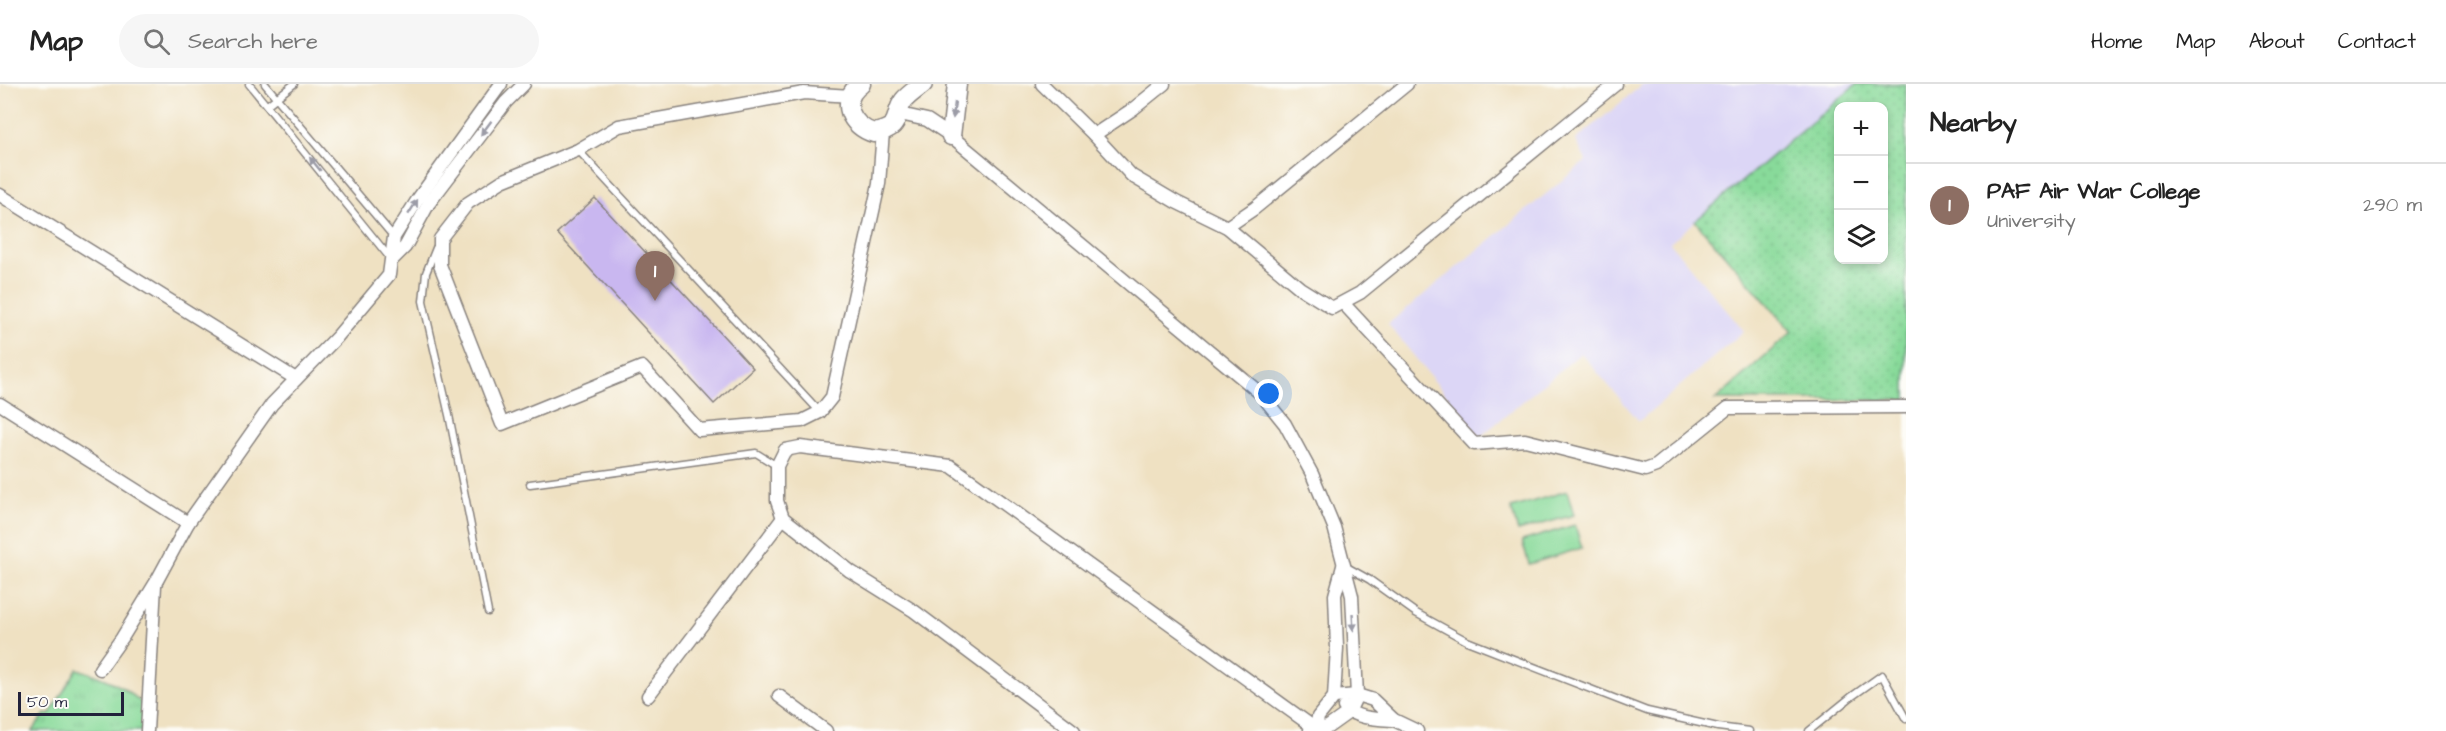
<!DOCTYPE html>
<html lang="en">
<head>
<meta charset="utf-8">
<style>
  body { margin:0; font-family:"Architects Daughter",sans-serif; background:#f6f6f6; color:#222 }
  .controls { position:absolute; right:18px; top:18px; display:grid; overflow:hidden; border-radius:12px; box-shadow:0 3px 9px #0003 }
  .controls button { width:54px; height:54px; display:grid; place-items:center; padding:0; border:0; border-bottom:2px solid #e0e0e0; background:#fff; color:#222; font:30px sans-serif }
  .scale { position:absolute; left:18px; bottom:15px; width:106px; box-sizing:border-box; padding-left:6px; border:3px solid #22223b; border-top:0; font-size:16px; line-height:21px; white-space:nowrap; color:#22223b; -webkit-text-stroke:4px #fdfcf7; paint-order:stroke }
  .you { position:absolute; left:1269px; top:310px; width:21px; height:21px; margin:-15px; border:4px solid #fff; border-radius:50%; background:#1a73e8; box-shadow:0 0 0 9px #1a73e833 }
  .badge { display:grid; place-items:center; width:39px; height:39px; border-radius:50%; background:#1a73e8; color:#fff; font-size:20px; font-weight:700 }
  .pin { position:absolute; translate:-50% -50px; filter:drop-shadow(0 2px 3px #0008) }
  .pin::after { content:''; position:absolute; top:32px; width:21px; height:18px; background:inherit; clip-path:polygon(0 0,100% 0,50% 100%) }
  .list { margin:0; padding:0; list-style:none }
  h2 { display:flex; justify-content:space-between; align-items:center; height:78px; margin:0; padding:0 24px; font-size:26px }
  h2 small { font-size:20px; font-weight:400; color:#767676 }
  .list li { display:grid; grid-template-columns:39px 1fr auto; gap:18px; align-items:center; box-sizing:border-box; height:84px; padding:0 24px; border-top:2px solid #e0e0e0 }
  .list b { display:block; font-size:22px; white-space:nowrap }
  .list p { margin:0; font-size:20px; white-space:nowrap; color:#767676 }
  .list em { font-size:20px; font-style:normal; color:#767676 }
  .icon { flex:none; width:33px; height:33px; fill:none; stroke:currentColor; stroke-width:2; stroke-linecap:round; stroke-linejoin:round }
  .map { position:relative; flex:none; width:1906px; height:647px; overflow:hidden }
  header { display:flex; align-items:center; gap:36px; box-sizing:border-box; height:84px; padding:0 30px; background:#fff; border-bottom:2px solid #e0e0e0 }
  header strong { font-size:28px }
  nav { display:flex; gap:33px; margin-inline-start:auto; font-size:21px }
  .search { width:420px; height:54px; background:#f6f6f6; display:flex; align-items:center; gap:15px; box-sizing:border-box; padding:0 21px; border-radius:33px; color:#767676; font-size:22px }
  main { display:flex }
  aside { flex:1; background:#fff }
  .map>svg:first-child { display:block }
  .built { fill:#dcd6f6 }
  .grass { fill:url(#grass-tufts); stroke:#557e6a; stroke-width:1.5 }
  .park { fill:url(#park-dots); stroke:#557e6a; stroke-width:1.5; fill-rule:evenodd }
  .pitch { fill:#88da9a; stroke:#557e6a; stroke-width:1.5 }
  .building { fill:#c9b7f0 }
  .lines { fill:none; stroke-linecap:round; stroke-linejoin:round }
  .lane-casing { stroke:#88827e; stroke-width:9 }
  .street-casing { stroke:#88827e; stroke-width:15 }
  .secondary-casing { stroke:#88827e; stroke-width:21 }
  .lane { stroke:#fff; stroke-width:6 }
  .street { stroke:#fff; stroke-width:12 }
  .secondary { stroke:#fff; stroke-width:18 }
  .oneway { fill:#9c9ca7 }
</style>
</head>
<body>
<header>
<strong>Map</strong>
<div class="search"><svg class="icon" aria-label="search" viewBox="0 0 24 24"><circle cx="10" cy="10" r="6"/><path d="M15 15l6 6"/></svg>Search here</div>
<nav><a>Home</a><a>Map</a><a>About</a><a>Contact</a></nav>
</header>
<main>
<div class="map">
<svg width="1906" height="647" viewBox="0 0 1906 647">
  <defs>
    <pattern id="grass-tufts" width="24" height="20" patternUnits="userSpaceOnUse" patternTransform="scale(1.5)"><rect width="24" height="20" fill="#88da9a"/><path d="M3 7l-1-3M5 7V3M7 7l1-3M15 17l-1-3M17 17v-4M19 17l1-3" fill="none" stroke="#75bb86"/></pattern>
    <pattern id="park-dots" width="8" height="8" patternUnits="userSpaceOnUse" patternTransform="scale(1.5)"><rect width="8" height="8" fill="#88da9a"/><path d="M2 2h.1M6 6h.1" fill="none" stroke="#75bb86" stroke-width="1.8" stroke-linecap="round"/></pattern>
  </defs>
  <rect width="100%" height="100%" fill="#fdfcf7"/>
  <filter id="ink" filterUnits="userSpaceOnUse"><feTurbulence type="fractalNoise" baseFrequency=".0167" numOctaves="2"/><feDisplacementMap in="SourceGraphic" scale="12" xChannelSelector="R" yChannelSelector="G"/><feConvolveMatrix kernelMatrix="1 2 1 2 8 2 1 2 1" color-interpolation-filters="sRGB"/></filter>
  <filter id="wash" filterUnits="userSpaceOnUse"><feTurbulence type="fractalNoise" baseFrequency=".008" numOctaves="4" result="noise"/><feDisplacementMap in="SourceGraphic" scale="24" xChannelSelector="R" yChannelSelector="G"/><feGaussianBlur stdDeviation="1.35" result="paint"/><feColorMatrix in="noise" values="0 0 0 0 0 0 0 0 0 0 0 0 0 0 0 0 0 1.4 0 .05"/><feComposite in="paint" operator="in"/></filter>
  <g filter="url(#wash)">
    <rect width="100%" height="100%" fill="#efe1c2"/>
    <!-- built -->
    <path class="built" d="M1643,0H1857L1670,159L1744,247L1639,337L1581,269L1480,353L1388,240L1586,77L1576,56Z"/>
    <!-- grass -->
    <path class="grass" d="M77,585C102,592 127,602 144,622L142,647H32L45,630L49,631Z"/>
    <!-- park -->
    <path class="park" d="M1857,0H1906V316H1715L1792,248L1695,137ZM1838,22H1884V176H1838Z"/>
    <!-- pitch -->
    <g class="pitch">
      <path d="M1567,407L1574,431L1518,447L1511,424Z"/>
      <path d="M1575,441L1582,464L1529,480L1522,457Z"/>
    </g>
    <g id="blocks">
      <!-- building -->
      <path class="building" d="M595,114L753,284L714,320L557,149Z"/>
    </g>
  </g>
  <g filter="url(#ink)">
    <use href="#blocks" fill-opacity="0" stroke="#88827e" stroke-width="1.5"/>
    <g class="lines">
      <defs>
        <g id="lane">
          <path d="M249,0L390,174"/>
          <path d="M265,0L394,153"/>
          <path d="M267,21L294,0"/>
          <path d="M578,66L820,328"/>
          <path d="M436,164L426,189L423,217L449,331L488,528"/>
          <path d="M530,400L756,369L777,382"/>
          <path d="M1345,482L1370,496L1416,529L1467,557L1647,627L1718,643L1749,647"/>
          <path d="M1809,647L1851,613L1882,591L1906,635"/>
        </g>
        <g id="street">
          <path d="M1042,0L1094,51L1132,92L1176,118L1227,143L1300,204L1332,224L1360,209L1616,0"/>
          <path d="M851,12L804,9L619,42L578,66L502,97L468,119L440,155V181L502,340L642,283L699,346L802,337L820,328L832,313L879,100L883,47"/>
          <path d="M900,30L927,36L951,52L1260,309L1285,340L1312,390L1334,443L1352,512L1357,611L1349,628L1328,643L1310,646"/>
          <path d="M1094,51L1133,25L1164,0"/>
          <path d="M0,111L296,295"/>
          <path d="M1227,143L1255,124L1407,0"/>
          <path d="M392,176L405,163L429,119L506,18L524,0"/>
          <path d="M1343,219L1474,360L1525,356L1645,386L1656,382L1728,324L1906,323"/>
          <path d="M0,320L188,439"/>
          <path d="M100,585L122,554L155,500L188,439L272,320L337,253L389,191L394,153L418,115L501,0"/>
          <path d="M648,612L783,434"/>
          <path d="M779,612L826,647"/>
          <path d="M1334,613L1357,611L1373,616L1394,636L1417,647"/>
          <path d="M1344,623C1356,635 1378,635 1394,636"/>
          <path d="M1316,645L1318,633L1334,613L1337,564L1335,511L1343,482"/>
          <path d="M147,647L155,501"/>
          <path d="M1074,647L914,527L850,487L783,434L777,417V382L785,366L800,363L951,382L1316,645"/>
        </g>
        <g id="secondary">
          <path d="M861,0C838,16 851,43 874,49C904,43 892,32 904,16C909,10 917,5 923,0"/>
          <path d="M951,52L957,0"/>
        </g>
      </defs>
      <!-- lane casing -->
      <use href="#lane" class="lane-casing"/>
      <!-- street casing -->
      <use href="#street" class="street-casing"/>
      <!-- secondary casing -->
      <use href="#secondary" class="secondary-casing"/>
      <!-- lane -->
      <use href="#lane" class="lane"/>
      <!-- street -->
      <use href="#street" class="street"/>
      <!-- secondary -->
      <use href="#secondary" class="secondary"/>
    </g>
    <!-- one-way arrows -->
    <defs><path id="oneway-solid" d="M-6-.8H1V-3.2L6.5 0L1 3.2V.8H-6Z" transform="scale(1.5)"/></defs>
    <g class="oneway">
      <use href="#oneway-solid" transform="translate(954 26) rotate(97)"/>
      <use href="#oneway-solid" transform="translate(486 44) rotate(127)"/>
      <use href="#oneway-solid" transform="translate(315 80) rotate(-129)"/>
      <use href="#oneway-solid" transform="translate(413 123) rotate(-58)"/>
      <use href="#oneway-solid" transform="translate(1353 538) rotate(87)"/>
    </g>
  </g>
</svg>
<div class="controls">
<button>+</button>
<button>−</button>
<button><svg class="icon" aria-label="layers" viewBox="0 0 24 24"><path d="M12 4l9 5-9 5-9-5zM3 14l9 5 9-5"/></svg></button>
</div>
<div class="scale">50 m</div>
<div class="you"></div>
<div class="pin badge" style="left:655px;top:217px;background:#8d6e63">1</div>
</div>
<aside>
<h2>Nearby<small></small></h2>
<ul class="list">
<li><span class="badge" style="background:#8d6e63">1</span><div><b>PAF Air War College</b><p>University</p></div><em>290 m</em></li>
</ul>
</aside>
</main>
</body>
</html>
